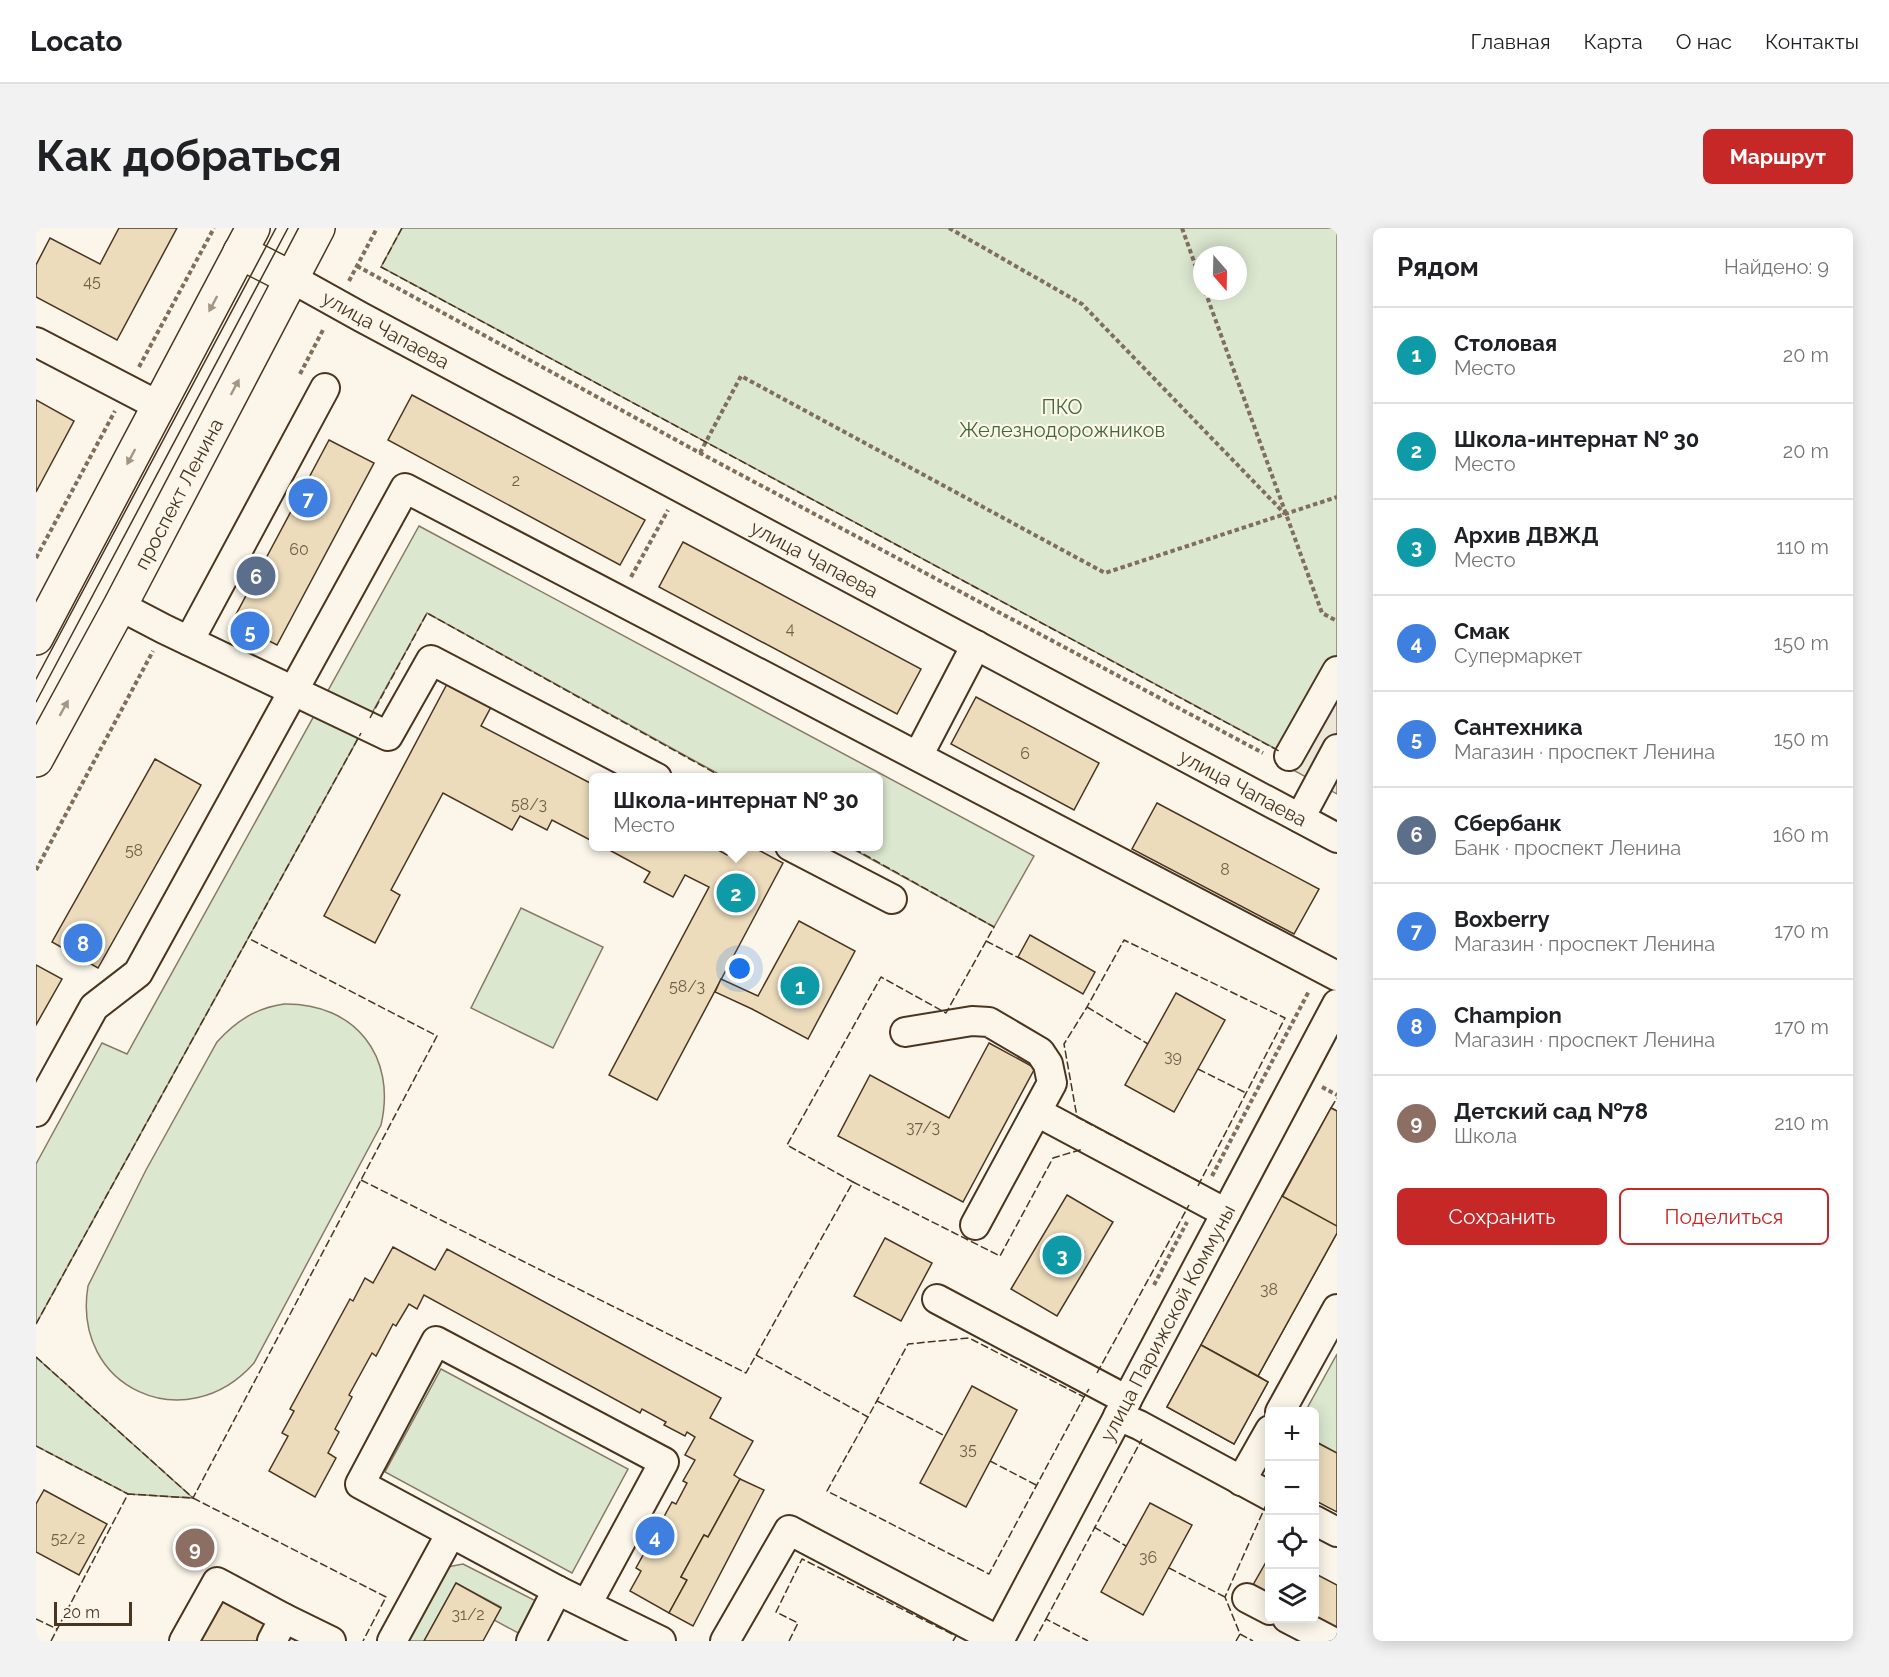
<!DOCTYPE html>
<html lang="ru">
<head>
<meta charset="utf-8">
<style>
  body { margin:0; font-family:Raleway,sans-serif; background:#f2f2f2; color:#202124 }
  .controls { position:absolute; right:18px; bottom:18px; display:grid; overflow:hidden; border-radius:9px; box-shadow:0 3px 15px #0003 }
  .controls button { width:54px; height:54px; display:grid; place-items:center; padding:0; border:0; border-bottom:2px solid #e0e0e0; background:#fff; color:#202124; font:30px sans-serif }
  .compass { position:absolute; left:1157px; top:18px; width:54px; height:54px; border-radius:50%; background:#fff; box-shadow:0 3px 15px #0003; rotate:160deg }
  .scale { position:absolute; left:18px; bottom:15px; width:78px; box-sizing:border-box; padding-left:6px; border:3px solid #4a3520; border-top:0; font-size:16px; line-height:21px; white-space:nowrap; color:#4a3520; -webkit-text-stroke:4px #fbf6e9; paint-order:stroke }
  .you { position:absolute; left:704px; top:741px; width:21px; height:21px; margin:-15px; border:4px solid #fff; border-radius:50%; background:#1a73e8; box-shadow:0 0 0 9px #1a73e833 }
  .badge { display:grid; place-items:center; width:39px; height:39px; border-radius:50%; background:#c62828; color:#fff; font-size:20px; font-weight:700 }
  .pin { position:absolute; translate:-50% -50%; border:3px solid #fff; box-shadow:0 2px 6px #0006 }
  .popup { position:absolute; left:553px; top:545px; width:294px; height:78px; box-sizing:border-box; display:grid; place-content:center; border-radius:9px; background:#fff; filter:drop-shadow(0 2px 4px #0005); font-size:20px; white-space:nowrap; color:#757577 }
  .popup b { font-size:22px; color:#202124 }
  .popup::after { content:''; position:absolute; left:50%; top:100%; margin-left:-12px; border:12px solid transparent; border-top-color:#fff }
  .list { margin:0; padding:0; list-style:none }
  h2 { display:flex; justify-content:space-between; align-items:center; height:78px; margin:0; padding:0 24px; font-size:26px }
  h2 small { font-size:20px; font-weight:400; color:#757577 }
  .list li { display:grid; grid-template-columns:39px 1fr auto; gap:18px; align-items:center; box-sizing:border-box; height:96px; padding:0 24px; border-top:2px solid #e0e0e0 }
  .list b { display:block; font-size:22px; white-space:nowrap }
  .list p { margin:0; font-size:20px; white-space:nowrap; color:#757577 }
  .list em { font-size:20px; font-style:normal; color:#757577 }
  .actions { display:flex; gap:12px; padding:18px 24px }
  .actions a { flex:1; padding:14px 0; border:2px solid #c62828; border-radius:9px; text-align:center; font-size:21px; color:#c62828 }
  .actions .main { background:#c62828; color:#fff }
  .icon { flex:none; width:33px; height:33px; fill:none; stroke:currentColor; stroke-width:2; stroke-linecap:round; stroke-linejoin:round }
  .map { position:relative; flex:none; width:1301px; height:1413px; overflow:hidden; border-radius:9px }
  header { display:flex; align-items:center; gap:36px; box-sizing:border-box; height:84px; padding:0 30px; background:#fff; border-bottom:2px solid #e0e0e0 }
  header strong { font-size:28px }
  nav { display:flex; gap:33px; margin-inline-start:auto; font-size:21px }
  .intro { display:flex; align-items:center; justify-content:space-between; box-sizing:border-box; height:144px; padding:0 36px }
  h1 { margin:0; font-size:42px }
  .button { padding:15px 27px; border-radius:9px; background:#c62828; color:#fff; font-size:21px; font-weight:700 }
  main { display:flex; gap:36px; padding:0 36px }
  aside { flex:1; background:#fff; border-radius:9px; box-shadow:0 3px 15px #0003 }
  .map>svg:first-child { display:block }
  .green { fill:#dce7d0; stroke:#887966; stroke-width:1.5; fill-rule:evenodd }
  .parking { fill:#ede7d9; stroke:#887966; stroke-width:1.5 }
  .building { fill:#ecdcbc; stroke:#4a3520; stroke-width:1.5 }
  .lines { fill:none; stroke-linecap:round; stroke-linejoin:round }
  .minor-casing { stroke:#4a3520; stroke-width:32 }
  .highway-casing { stroke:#4a3520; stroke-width:36 }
  .path { stroke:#7f6f5c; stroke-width:4; stroke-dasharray:4.5 3; stroke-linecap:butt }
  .minor { stroke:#fbf6e9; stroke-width:28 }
  .highway { stroke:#fbf6e9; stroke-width:33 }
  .tram { stroke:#4a3520; stroke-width:1.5 }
  .fence { stroke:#4a3520; stroke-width:1.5; stroke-dasharray:8 3; stroke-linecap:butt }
  .oneway { fill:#a29684 }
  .labels { text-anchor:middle; stroke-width:4.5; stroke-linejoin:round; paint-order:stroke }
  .number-label { font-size:16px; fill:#725f47 }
  .street-label { font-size:20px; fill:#4a3520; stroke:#fbf6e9 }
  .park-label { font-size:20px; fill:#436837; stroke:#fbf6e9 }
</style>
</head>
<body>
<header>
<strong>Locato</strong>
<nav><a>Главная</a><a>Карта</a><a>О нас</a><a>Контакты</a></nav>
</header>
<div class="intro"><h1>Как добраться</h1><a class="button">Маршрут</a></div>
<main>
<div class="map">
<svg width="1301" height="1413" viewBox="0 0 1301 1413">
  <rect width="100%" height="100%" fill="#fbf6e9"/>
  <!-- green -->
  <g class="green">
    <path d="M366,0H1301V443L1253,528L345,39ZM1166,27H1202V63H1166Z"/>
    <path d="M383,298L998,628L958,699L813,619L843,618V550L688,549L391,385L0,1096V936L66,815L91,826Z"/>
    <path d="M485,680L567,719L517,820L435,780Z"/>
    <path d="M248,776C319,775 361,828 345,897L218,1135C150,1212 35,1160 52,1058L110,942L181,814C200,793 220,780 248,776Z"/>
    <path d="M1301,1126V1225L1279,1213L1278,1184H1269Z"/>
    <path d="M0,1129L157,1270L92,1266L0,1218Z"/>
    <path d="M405,1141L592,1241L536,1345L349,1244Z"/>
    <path d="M427,1336L502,1374L486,1407L458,1392L465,1379L420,1355L388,1413H367L406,1340Z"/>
  </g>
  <!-- parking -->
  <path class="parking" d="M1301,443V566L1248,537Z"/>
  <!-- building -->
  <g class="building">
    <path d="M83,0H141L81,112L0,69V37L14,10L64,36Z"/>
    <path d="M376,167L609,292L584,337L352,212Z"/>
    <path d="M0,172L38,193L0,264Z"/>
    <path d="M293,212L338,235L241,417L196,394Z"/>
    <path d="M647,314L885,441L861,486L623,359Z"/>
    <path d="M411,456L455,479L445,498L558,557V614L516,592L511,602L484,588L476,602L407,565L355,662L364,667L339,715L288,688Z"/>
    <path d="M940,469L1063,535L1038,582L915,516Z"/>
    <path d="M119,531L165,557L62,740L16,714Z"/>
    <path d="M1121,575L1283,661L1258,706L1096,621Z"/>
    <path d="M566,618H675L691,627L695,618H715L747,635L621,872L573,847L673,659L649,647L637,669L608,654L614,644Z"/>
    <path d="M763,693L819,723L772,811L716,781L679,764L685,751L722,768Z"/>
    <path d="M994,707L1059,744L1047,766L982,729Z"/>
    <path d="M0,737L26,751L0,797Z"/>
    <path d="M1140,765L1189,792L1138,884L1089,857Z"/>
    <path d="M953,815L999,840L927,974L802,908L834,847L913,890Z"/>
    <path d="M1295,880L1301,883V998L1246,968Z"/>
    <path d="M1295,880L1301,883V1005L1222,1148L1232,1154L1198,1216L1131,1179Z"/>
    <path d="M1031,967L1077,994L1021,1088L975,1061Z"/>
    <path d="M1246,968L1301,998V1005L1222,1148L1165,1117Z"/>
    <path d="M849,1010L896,1035L865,1093L818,1068Z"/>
    <path d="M357,1019L399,1042L411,1021L685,1170L674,1190L717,1213L698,1247L704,1251L672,1309L668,1307L645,1349L651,1352L633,1385L594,1363L605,1343L600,1340L636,1274L640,1276L651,1255L647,1253L659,1232L649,1227L659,1209L651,1204L649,1208L628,1197L630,1194L606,1181L604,1185L388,1067L381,1081L373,1076L360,1098L357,1096L340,1128L336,1125L313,1167L316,1169L299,1201L303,1204L292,1225L300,1230L279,1269L233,1243L252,1208L246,1205L258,1183L254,1181L314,1071L317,1073L329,1050L337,1055Z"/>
    <path d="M1165,1117L1232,1154L1198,1216L1131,1179Z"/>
    <path d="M936,1158L981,1182L930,1279L884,1255Z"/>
    <path d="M1278,1213L1301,1225V1284L1278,1272Z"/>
    <path d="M704,1251L728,1262L657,1398L633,1385L651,1352L645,1349L668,1307L672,1309Z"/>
    <path d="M8,1262L71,1296L43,1347L0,1324V1276Z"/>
    <path d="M1114,1275L1156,1297L1107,1387L1065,1364Z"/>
    <path d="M1234,1327V1366L1217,1357Z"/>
    <path d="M1278,1345L1301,1357V1403L1278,1390Z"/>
    <path d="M420,1355L465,1380L447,1413H388Z"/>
    <path d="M189,1367L232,1391L220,1413H163Z"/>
  </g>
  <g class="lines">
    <defs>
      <g id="minor">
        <path id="s1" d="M255,50L325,89L1301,610"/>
        <path d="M0,114L123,178"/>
        <path d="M84,378L128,401L352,508L395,432L621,550"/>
        <path d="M153,413L289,160"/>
        <path d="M882,528L940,417"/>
        <path d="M1253,528L1301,443"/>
        <path d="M1264,590L1301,521"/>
        <path d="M754,618L856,671"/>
        <path d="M869,804L936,793L953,794L1004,824L1012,836L1016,855L939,997"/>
        <path d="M0,884L58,779L102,745L369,260L1301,748"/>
        <path d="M1001,884L1190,985"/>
        <path d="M901,1071L1091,1172"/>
        <path d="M1244,1184L1301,1081"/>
        <path d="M1082,1188L1103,1197L1234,1268"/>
        <path d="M1205,1253L1234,1202"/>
        <path d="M1278,1292L1301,1304"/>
        <path d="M415,1305L324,1256L400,1113L628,1234L551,1376"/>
        <path d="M1211,1370L1234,1382"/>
        <path d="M248,1390L295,1413"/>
        <path d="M1251,1390L1295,1413"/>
        <path d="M148,1413L181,1354L248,1390L236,1413"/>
        <path d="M356,1413L415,1305L521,1362L625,1413"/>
        <path d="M495,1413L521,1362"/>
        <path d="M689,1413L753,1302L963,1413"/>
        <path id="s2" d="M963,1413L1301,776"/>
      </g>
      <g id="highway">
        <path d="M204,24L255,50"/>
        <path d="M0,410L217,0"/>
        <path id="s3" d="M0,532L84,378L282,0"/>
      </g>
    </defs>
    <!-- minor casing -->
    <use href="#minor" class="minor-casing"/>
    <!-- highway casing -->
    <use href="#highway" class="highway-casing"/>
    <!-- path -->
    <g class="path">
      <path d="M913,0L1046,76L1249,286"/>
      <path d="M1146,0L1166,56"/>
      <path d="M321,38L664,225L1227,525"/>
      <path d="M313,53L341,0"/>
      <path d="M1169,63L1286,385L1301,393"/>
      <path d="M103,139L178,0"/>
      <path d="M264,146L288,100"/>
      <path d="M664,225L705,148L1069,345L1301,269"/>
      <path d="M0,330L79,183"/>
      <path d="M595,349L632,282"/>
      <path d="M0,642L117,423"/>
      <path d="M1286,859L1301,867"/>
      <path d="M1176,948L1273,763"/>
      <path d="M1118,1057L1151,994"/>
    </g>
    <!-- minor -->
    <use href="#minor" class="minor"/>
    <!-- highway -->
    <use href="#highway" class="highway"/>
    <!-- tram -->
    <g class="tram">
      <path d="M0,451L240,0"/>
      <path d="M0,474L252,0"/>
    </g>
    <!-- fence -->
    <g class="fence">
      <path d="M366,0L345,39L1243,523"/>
      <path d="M334,490L391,385L688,550"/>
      <path d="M950,713L985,731"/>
      <path d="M1051,779L1112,816"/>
      <path d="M1162,841L1210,865"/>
      <path d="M1295,880L1301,870"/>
      <path d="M325,952L710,1145L817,954L751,917L845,749L910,785L958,699L813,618"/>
      <path d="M817,954L964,1028L1017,930L1047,921"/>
      <path d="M1162,958L1164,954L1249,790L1088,712L1051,779L1028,816L1041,889L1164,954"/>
      <path d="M0,1096L325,505"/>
      <path d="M720,1127L832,1189L872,1116L933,1110L1048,1169L1053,1161"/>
      <path d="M0,1129L157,1270L401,808L212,710"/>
      <path d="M1061,1145L1153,977"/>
      <path d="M841,1173L909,1208"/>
      <path d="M832,1189L791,1263L953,1346L1048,1169"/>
      <path d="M0,1218L92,1266"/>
      <path d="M954,1233L1002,1258"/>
      <path d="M1058,1299L1090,1318"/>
      <path d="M1133,1340L1189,1369"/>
      <path d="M0,1391L21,1401"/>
      <path d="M1010,1391L1106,1211"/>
      <path d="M1204,1406L1217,1413"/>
      <path d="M15,1413L92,1266L157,1270L350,1369L327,1413"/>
      <path d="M753,1413L762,1395L740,1384L766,1331L920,1408L917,1413"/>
      <path d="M998,1413L1010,1391L1052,1413"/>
      <path d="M1200,1413L1204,1406L1189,1369L1230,1277"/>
    </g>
  </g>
  <!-- one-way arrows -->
  <defs><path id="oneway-solid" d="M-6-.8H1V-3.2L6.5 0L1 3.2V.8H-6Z" transform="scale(1.5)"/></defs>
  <g class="oneway">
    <use href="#oneway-solid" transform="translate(177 76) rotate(118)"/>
    <use href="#oneway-solid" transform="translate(199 159) rotate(-62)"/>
    <use href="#oneway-solid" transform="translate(95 229) rotate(118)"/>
    <use href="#oneway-solid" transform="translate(28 480) rotate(-61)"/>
  </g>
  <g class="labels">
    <!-- number labels -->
    <g class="number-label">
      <text x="56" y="59">45</text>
      <text x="480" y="258">2</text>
      <text x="263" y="327">60</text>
      <text x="754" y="406">4</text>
      <text x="989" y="531">6</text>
      <text x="493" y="582">58/3</text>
      <text x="98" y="628">58</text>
      <text x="1189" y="647">8</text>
      <text x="651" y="764">58/3</text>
      <text x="1137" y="834">39</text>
      <text x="887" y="905">37/3</text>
      <text x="1233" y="1067">38</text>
      <text x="932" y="1227">35</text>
      <text x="32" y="1316">52/2</text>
      <text x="1112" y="1335">36</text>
      <text x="432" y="1392">31/2</text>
    </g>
    <!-- street labels -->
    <g class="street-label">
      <text dy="7" stroke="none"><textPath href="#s1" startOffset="108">улица Чапаева</textPath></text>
      <text dy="7" stroke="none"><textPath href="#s3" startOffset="302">проспект Ленина</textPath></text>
      <text dy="7" stroke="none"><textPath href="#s1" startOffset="594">улица Чапаева</textPath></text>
      <text dy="7" stroke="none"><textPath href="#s1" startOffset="1080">улица Чапаева</textPath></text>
      <text dy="7" stroke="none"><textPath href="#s2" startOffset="360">улица Парижской Коммуны</textPath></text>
    </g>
    <!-- park labels -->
    <g class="park-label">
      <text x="1026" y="186">ПКО<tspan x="1026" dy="23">Железнодорожников</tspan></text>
    </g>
  </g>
</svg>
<div class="controls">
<button>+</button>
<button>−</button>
<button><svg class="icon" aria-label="locate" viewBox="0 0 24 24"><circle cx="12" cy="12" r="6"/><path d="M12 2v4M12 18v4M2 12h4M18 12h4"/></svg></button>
<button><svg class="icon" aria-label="layers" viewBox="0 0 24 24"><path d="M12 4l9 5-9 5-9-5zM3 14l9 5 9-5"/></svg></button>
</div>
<svg class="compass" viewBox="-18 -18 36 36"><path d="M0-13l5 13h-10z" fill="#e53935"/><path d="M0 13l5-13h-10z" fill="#757577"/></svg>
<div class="scale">20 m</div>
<div class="you"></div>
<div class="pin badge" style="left:764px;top:758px;background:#0f9aa8">1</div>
<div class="pin badge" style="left:700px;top:665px;background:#0f9aa8">2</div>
<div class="popup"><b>Школа-интернат № 30</b>Место</div>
<div class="pin badge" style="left:1026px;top:1027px;background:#0f9aa8">3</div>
<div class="pin badge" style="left:619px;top:1308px;background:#3f7fe0">4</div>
<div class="pin badge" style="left:214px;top:403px;background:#3f7fe0">5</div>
<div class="pin badge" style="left:220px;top:348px;background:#5c6f8a">6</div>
<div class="pin badge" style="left:272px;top:270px;background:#3f7fe0">7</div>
<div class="pin badge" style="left:47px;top:715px;background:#3f7fe0">8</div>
<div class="pin badge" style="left:159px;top:1320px;background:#8d6e63">9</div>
</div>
<aside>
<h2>Рядом<small>Найдено: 9</small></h2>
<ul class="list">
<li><span class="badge" style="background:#0f9aa8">1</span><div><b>Столовая</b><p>Место</p></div><em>20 m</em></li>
<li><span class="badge" style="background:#0f9aa8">2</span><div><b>Школа-интернат № 30</b><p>Место</p></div><em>20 m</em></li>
<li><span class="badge" style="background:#0f9aa8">3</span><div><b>Архив ДВЖД</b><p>Место</p></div><em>110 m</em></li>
<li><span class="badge" style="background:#3f7fe0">4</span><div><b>Смак</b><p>Супермаркет</p></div><em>150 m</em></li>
<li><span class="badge" style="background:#3f7fe0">5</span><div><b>Сантехника</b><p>Магазин · проспект Ленина</p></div><em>150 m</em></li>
<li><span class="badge" style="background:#5c6f8a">6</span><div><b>Сбербанк</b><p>Банк · проспект Ленина</p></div><em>160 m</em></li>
<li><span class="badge" style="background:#3f7fe0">7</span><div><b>Boxberry</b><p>Магазин · проспект Ленина</p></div><em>170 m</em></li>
<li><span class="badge" style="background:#3f7fe0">8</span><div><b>Champion</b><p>Магазин · проспект Ленина</p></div><em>170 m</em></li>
<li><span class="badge" style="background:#8d6e63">9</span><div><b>Детский сад №78</b><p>Школа</p></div><em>210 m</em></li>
</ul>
<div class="actions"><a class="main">Сохранить</a><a>Поделиться</a></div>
</aside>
</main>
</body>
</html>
